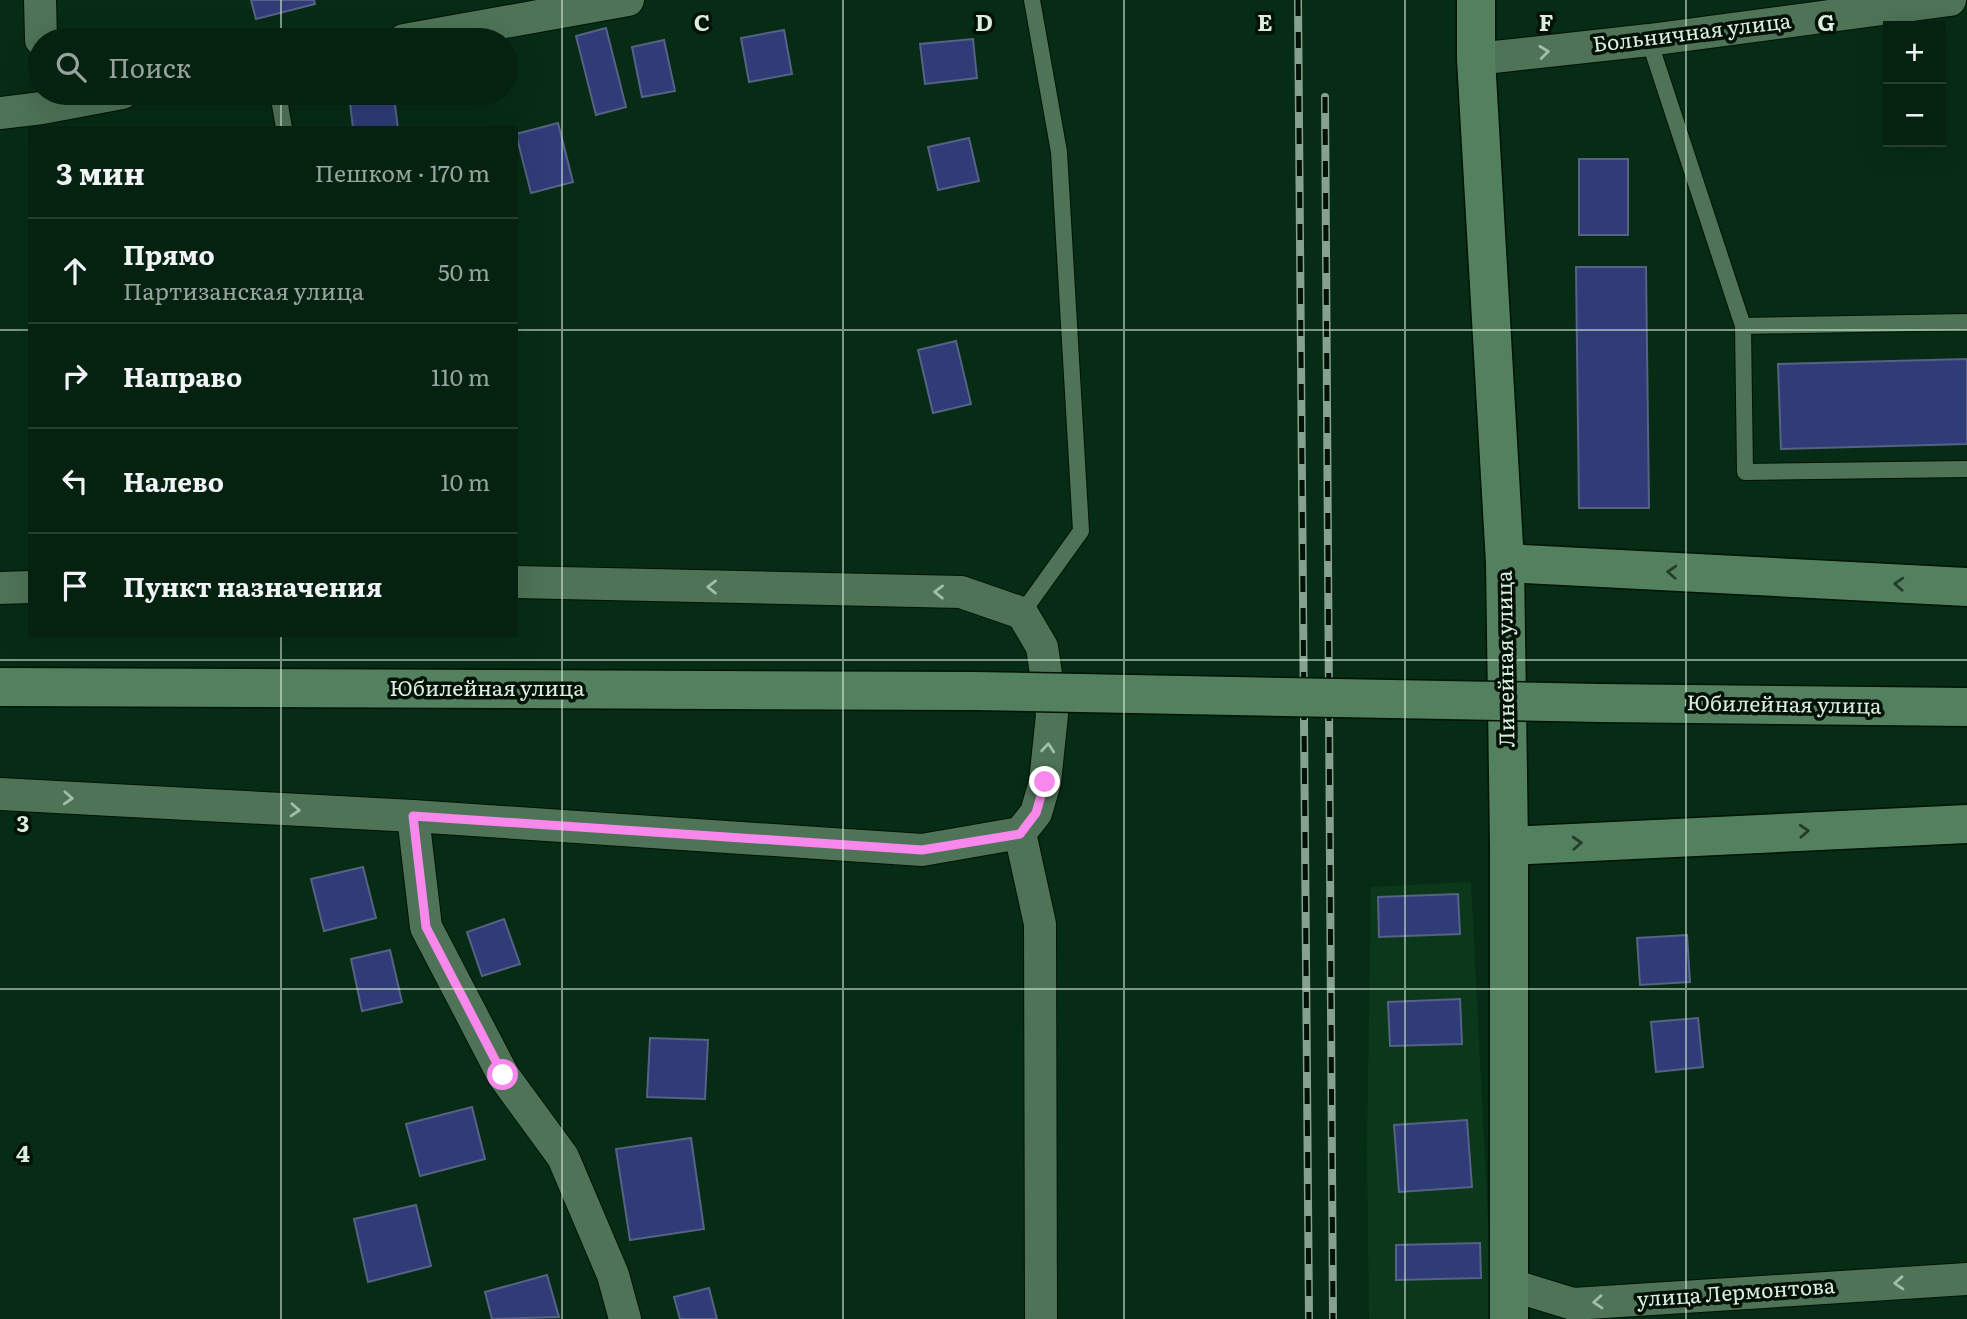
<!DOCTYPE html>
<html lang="ru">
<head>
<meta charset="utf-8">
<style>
  body { margin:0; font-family:Literata,serif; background:#0e2919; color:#f1f3f6 }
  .controls { position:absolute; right:21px; top:21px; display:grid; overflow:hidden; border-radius:0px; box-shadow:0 7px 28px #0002 }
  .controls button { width:63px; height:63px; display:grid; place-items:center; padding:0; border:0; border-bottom:2px solid #263e30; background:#052110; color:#f1f3f6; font:35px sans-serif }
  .stop { position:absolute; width:21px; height:21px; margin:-16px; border:5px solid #f888eb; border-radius:50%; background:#fff }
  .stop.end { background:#f888eb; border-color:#fff; box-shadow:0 2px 7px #0008 }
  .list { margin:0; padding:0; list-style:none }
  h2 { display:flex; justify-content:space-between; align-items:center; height:91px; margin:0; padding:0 28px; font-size:30px }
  h2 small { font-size:23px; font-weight:400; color:#97a39f }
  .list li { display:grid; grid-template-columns:46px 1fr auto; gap:21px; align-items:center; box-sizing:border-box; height:105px; padding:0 28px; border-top:2px solid #263e30 }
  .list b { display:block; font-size:26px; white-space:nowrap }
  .list p { margin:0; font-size:23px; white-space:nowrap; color:#97a39f }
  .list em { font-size:23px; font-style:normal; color:#97a39f }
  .icon { flex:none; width:38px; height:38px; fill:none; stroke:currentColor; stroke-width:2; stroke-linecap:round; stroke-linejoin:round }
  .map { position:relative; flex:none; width:1967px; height:1319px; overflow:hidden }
  .search { position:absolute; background:#052110; box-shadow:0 7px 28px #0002; left:28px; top:28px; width:490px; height:77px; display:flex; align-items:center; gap:18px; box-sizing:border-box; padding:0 24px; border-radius:38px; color:#97a39f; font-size:26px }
  .panel { position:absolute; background:#052110; box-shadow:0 7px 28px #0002; left:28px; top:126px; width:490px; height:511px; border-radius:0px }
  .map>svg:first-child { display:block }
  .built { fill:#0b381b }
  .building { fill:#2f3c77; stroke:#566185; stroke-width:2 }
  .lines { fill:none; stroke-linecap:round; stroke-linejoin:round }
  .service-casing { stroke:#001304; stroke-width:18 }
  .minor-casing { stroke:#001304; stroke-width:34 }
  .secondary-casing { stroke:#001304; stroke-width:41 }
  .service { stroke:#4e7357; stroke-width:16 }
  .minor { stroke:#4e7357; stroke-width:32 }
  .secondary { stroke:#53805f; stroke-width:38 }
  .rail-casing { stroke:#86a28e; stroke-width:8 }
  .rail { stroke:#041107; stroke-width:5; stroke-dasharray:16; stroke-linecap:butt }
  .secondary-bridge-casing { stroke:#001304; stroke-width:41; stroke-linecap:butt }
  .secondary-bridge { stroke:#53805f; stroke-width:38 }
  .oneway { stroke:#a2bda8 }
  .oneway2 { stroke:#243d2a }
  .route { stroke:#f888eb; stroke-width:9 }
  .grid { fill:none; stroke:#daefde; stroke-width:2; stroke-opacity:0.55 }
  .labels { text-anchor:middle; stroke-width:7; stroke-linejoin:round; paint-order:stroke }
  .street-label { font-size:21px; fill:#daefde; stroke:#041107 }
  .grid-label { font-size:23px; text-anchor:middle; font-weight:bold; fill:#daefde; stroke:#041107; stroke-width:7; stroke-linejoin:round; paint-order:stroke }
</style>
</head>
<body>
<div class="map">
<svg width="1967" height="1319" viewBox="0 0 1967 1319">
  <rect width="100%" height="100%" fill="#072c15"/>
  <!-- built -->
  <path class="built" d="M1471,882L1493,1319H1369L1367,1147L1371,887Z"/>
  <!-- building -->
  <g class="building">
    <path d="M251,0H314L315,4L256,19Z"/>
    <path d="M606,28L626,107L596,115L576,36Z"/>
    <path d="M784,30L792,74L749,82L741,38Z"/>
    <path d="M973,39L977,78L925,84L920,44Z"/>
    <path d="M664,40L675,91L642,97L632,47Z"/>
    <path d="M394,97L398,128H353L350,103Z"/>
    <path d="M558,123L573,182L531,193L516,134Z"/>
    <path d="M969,138L979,181L938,190L928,147Z"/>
    <rect x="1579" y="159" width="49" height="76"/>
    <path d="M1576,267H1646L1649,508H1579Z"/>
    <path d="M956,341L971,404L933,413L918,350Z"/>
    <path d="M1967,359V444L1781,449L1778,364Z"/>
    <path d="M363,867L376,918L324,931L311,879Z"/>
    <path d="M1458,894L1460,934L1379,937L1378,897Z"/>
    <path d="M504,919L520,964L482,976L467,932Z"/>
    <path d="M1687,935L1690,982L1640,985L1637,938Z"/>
    <path d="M390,950L402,1002L362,1011L351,959Z"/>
    <path d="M1460,999L1462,1044L1390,1046L1388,1002Z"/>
    <path d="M1698,1018L1703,1067L1656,1072L1651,1022Z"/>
    <path d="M650,1038L708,1040L705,1099L647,1097Z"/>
    <path d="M472,1107L485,1159L420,1176L406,1124Z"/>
    <path d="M1467,1120L1472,1187L1399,1192L1394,1125Z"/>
    <path d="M691,1138L704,1229L630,1240L616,1149Z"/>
    <path d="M416,1205L431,1266L368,1282L354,1219Z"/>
    <path d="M1480,1243L1481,1278L1396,1280V1245Z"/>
    <path d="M547,1275L559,1317L492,1319L485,1292Z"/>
    <path d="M709,1288L717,1319H680L674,1297Z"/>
  </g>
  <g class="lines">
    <defs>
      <g id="service">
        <path d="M1649,40L1743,326"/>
        <path d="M278,93L284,128"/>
        <path d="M1967,322L1743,326L1745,472L1967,469"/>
        <path d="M1022,613L1081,531L1059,152L1032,0"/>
      </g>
      <g id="minor">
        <path d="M40,0L41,40"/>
        <path d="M404,40L628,0"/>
        <path d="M1476,59L1649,40L1950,0"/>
        <path d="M0,113L42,108L122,93"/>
        <path d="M0,588L30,587"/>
        <path d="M0,794L413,816L922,850L1020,833L1036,813L1045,782L1052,715L1042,647L1022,613L961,592L516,582"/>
        <path d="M413,816L426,927L503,1075L563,1157L613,1275L625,1319"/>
        <path d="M1020,833L1040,924L1041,1319"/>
        <path d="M1508,1284L1573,1304L1967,1279"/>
      </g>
      <g id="secondary">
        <path d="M1476,0V59L1505,563L1509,846V1319"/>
        <path d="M1505,563L1967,587"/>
        <path d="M0,687L974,691"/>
        <path d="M1600,703L1967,707"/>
        <path d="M1509,846L1967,824"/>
      </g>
    </defs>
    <!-- service casing -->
    <use href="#service" class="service-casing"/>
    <!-- minor casing -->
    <use href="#minor" class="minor-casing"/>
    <!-- secondary casing -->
    <use href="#secondary" class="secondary-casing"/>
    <!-- service -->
    <use href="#service" class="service"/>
    <!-- minor -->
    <use href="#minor" class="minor"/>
    <!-- secondary -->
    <use href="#secondary" class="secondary"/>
    <defs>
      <g id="rail">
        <path d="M1298,0L1309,1319"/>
        <path d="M1325,97L1333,1319"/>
      </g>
    </defs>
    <!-- rail casing -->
    <use href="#rail" class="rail-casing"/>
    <!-- rail -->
    <use href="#rail" class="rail"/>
    <defs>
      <path id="secondary-bridge" d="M974,691L1600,703"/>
    </defs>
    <!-- secondary-bridge casing -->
    <use href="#secondary-bridge" class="secondary-bridge-casing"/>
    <!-- secondary-bridge -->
    <use href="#secondary-bridge" class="secondary-bridge"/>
  </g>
  <!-- one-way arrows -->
  <defs><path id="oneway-chevron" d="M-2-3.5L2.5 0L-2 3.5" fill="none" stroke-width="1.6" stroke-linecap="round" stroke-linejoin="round" transform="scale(1.75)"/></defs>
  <g class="oneway">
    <use href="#oneway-chevron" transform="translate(1544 52) rotate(-6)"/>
    <use href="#oneway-chevron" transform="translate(712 587) rotate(-179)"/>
    <use href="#oneway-chevron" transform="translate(939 592) rotate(-179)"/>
    <use href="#oneway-chevron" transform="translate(1048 748) rotate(-85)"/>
    <use href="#oneway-chevron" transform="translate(68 798) rotate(3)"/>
    <use href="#oneway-chevron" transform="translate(295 810) rotate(3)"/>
    <use href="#oneway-chevron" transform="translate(1899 1283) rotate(176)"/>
    <use href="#oneway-chevron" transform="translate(1598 1302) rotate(176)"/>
  </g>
  <g class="oneway2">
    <use href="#oneway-chevron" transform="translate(1672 572) rotate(-177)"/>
    <use href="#oneway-chevron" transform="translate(1899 584) rotate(-177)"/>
    <use href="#oneway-chevron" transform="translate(1804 831) rotate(-3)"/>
    <use href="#oneway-chevron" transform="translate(1577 843) rotate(-3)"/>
  </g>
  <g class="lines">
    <!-- route -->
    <path class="route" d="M503,1075L426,927L413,816L922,850L1020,834L1036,813L1045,782"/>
  </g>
  <!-- grid -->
  <path class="grid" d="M281,0V40M562,0V1319M843,0V1319M1124,0V1319M1405,0V1319M1686,0V1319M281,93V128M0,330H30M516,330H1967M281,635V1319M0,660H1967M0,989H1967"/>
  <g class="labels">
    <!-- street labels -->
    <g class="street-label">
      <text transform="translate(1692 33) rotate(-7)" y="7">Больничная улица</text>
      <text transform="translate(1506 659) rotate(-91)" y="7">Линейная улица</text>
      <text x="487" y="696">Юбилейная улица</text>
      <text transform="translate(1784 705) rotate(1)" y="7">Юбилейная улица</text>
      <text transform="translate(1736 1293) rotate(-4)" y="7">улица Лермонтова</text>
    </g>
  </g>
  <g class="grid-label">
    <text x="702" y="31">C</text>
    <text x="984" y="31">D</text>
    <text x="1265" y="31">E</text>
    <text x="1546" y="31">F</text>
    <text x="1826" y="31">G</text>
    <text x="23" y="832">3</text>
    <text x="23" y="1162">4</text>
  </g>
</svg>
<div class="controls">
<button>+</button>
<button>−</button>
</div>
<div class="stop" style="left:503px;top:1075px"></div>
<div class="stop end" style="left:1045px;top:782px"></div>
<div class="search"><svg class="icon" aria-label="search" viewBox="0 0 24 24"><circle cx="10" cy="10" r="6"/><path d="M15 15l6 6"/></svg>Поиск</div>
<section class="panel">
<h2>3 мин<small>Пешком · 170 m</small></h2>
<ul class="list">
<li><svg class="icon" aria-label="ahead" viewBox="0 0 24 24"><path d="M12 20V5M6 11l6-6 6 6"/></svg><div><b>Прямо</b><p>Партизанская улица</p></div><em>50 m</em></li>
<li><svg class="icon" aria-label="right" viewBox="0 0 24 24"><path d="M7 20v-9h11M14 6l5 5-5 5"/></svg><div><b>Направо</b></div><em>110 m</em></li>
<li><svg class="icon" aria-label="left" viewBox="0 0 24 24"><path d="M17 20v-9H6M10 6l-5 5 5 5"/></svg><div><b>Налево</b></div><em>10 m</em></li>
<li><svg class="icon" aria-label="arrive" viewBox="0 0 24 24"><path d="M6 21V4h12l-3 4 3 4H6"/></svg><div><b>Пункт назначения</b></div></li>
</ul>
</section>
</div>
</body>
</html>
